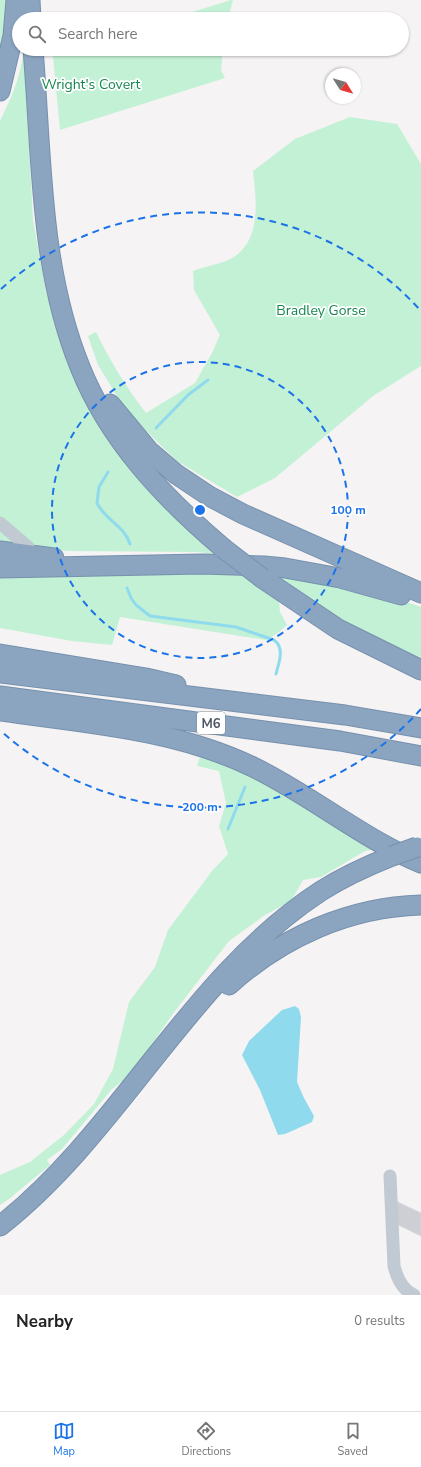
<!DOCTYPE html>
<html lang="en">
<head>
<meta charset="utf-8">
<style>
  body { margin:0; font-family:"Nunito Sans",sans-serif; background:#f2f2f2; color:#222 }
  .compass { position:absolute; left:325px; top:68px; width:36px; height:36px; border-radius:50%; background:#fff; box-shadow:0 1px 3px #0004; rotate:127deg }
  .list { margin:0; padding:0; list-style:none }
  h2 { display:flex; justify-content:space-between; align-items:center; height:52px; margin:0; padding:0 16px; font-size:17px }
  h2 small { font-size:13px; font-weight:400; color:#767676 }
  .icon { flex:none; width:22px; height:22px; fill:none; stroke:currentColor; stroke-width:2; stroke-linecap:round; stroke-linejoin:round }
  .map { position:relative; flex:none; width:421px; height:1295px; overflow:hidden }
  .search { position:absolute; background:#fff; box-shadow:0 1px 3px #0004; left:12px; right:12px; top:12px; height:44px; display:flex; align-items:center; gap:10px; box-sizing:border-box; padding:0 14px; border-radius:22px; color:#767676; font-size:15px }
  .sheet { height:116px; background:#fff }
  nav { display:flex; justify-content:space-around; align-items:center; box-sizing:border-box; height:56px; border-top:1px solid #e0e0e0; background:#fff; font-size:11px; color:#767676 }
  nav a { display:grid; justify-items:center; gap:2px }
  nav .on { color:#1a73e8 }
  .map>svg:first-child { display:block }
  .green { fill:#c3f1d5 }
  .water { fill:#90daee }
  .lines { fill:none; stroke-linecap:round; stroke-linejoin:round }
  .stream { stroke:#90daee; stroke-width:3 }
  .building { fill:#cdcfd5; stroke:#d7d9de }
  .highway-casing { stroke:#7690ad; stroke-width:21 }
  .minor { stroke:#c1cad2; stroke-width:13 }
  .highway { stroke:#8ba5c1; stroke-width:19 }
  .highway-bridge-casing { stroke:#7690ad; stroke-width:21; stroke-linecap:butt }
  .highway-bridge { stroke:#8ba5c1; stroke-width:19 }
  .ring { fill:none; stroke:#1a73e8; stroke-width:2; stroke-dasharray:7 5 }
  .labels { text-anchor:middle; stroke-width:3.5; stroke-linejoin:round; paint-order:stroke }
  .shield { fill:#fff; stroke:#808990; stroke-width:1 }
  .shield-label { font-size:13px; font-weight:bold; fill:#4a5661 }
  .park-label { font-size:14px; fill:#17864f; stroke:#fff }
  .centre { fill:#1a73e8; stroke:#fff; stroke-width:2 }
  .ring-label { font-size:12px; text-anchor:middle; font-weight:bold; fill:#1a73e8; stroke:#fff; stroke-width:3.5; stroke-linejoin:round; paint-order:stroke }
</style>
</head>
<body>
<div class="map">
<svg width="421" height="1295" viewBox="0 0 421 1295">
  <rect width="100%" height="100%" fill="#f5f3f3"/>
  <!-- green -->
  <g class="green">
    <path d="M0,0H7V15L0,64Z"/>
    <path d="M231,0H233L228,19H170Z"/>
    <path d="M24,49L33,220L46,292L75,375L95,418L119,454L144,486L217,556L200,552L68,551L43,549L32,544L21,545L0,543V121C13,95 20,78 24,49Z"/>
    <path d="M75,49H223L221,70L225,78L60,130L53,56Z"/>
    <path d="M350,117L397,124L421,164V366L373,396L275,478L237,497L177,461L136,421L117,396L98,365L88,336L96,332C110,361 126,387 146,413L195,383L212,353L220,335L194,290L193,271C205,266 223,264 234,257C262,238 256,199 253,171L295,139Z"/>
    <path d="M237,572L279,602L280,612L287,625L278,633L266,640L120,617L112,645L72,641L0,628V573Z"/>
    <path d="M270,573L397,599L421,607V661C367,638 317,608 270,573Z"/>
    <path d="M201,753L231,762L383,848L365,851L321,877L303,880L291,901L265,915L229,941L175,1011L130,1075L112,1089L62,1149L47,1160L50,1165L9,1199L0,1205V1175L30,1162L64,1135L94,1104L113,1069L129,1002L155,967L168,930L212,871L228,854L219,826L226,803L219,771L197,766Z"/>
  </g>
  <!-- water -->
  <path class="water" d="M295,1006L299,1009L301,1017L297,1082L304,1098L314,1116L312,1122L285,1134L278,1135L260,1090L242,1055L249,1041L282,1010Z"/>
  <g class="lines">
    <!-- stream -->
    <g class="stream">
      <path d="M156,428L188,395L208,380"/>
      <path d="M108,472L99,487L97,503C104,519 125,526 130,544"/>
      <path d="M127,588L131,598L136,605L150,616L236,627L274,640C285,648 279,662 276,674"/>
      <path d="M228,829L245,787"/>
    </g>
  </g>
  <!-- building -->
  <path class="building" d="M387,1197L421,1213V1236L388,1220Z"/>
  <g class="lines">
    <defs>
      <g id="highway">
        <path d="M30,0L31,19"/>
        <path d="M33,49C42,156 39,266 80,367C109,440 164,498 223,548"/>
        <path d="M0,91L13,36L16,0"/>
        <path d="M110,404L149,451L176,474L209,496L243,514L421,593"/>
        <path d="M0,551L54,558"/>
        <path d="M0,568L202,564L264,566L285,568L340,578L401,595"/>
        <path d="M262,578L338,629L421,670"/>
        <path d="M0,654L146,678L176,685"/>
        <path d="M0,673L345,715L421,728"/>
        <path d="M0,696L340,741L421,756"/>
        <path d="M0,711C84,723 175,729 253,767C311,795 361,838 421,863"/>
        <path d="M229,985C282,937 349,907 421,905"/>
        <path d="M0,1226C122,1130 189,977 321,891C343,877 367,866 392,856"/>
      </g>
    </defs>
    <!-- highway casing -->
    <use href="#highway" class="highway-casing"/>
    <!-- minor -->
    <g class="minor">
      <path d="M0,523L28,547L34,556"/>
      <path d="M390,1176L394,1266C397,1278 402,1290 414,1295"/>
    </g>
    <!-- highway -->
    <use href="#highway" class="highway"/>
    <defs>
      <g id="highway-bridge">
        <path d="M223,548L262,578"/>
        <path d="M392,856L417,847"/>
      </g>
    </defs>
    <!-- highway-bridge casing -->
    <use href="#highway-bridge" class="highway-bridge-casing"/>
    <!-- highway-bridge -->
    <use href="#highway-bridge" class="highway-bridge"/>
  </g>
  <!-- distance rings -->
  <g class="ring">
    <circle cx="200" cy="510" r="148"/>
    <path d="M421 709A297 297 0 0 1 1 731M1 289A297 297 0 0 1 421 311"/>
  </g>
  <g class="labels">
    <!-- shield labels -->
    <rect class="shield" x="197" y="712" width="28" height="22" rx="3"/>
    <g class="shield-label">
      <text x="211" y="728">M6</text>
    </g>
    <!-- park labels -->
    <g class="park-label">
      <text x="91" y="89">Wright's Covert</text>
      <text x="321" y="315">Bradley Gorse</text>
    </g>
  </g>
  <circle cx="200" cy="510" r="6" class="centre"/>
  <g class="ring-label">
    <text x="348" y="514">100 m</text>
    <text x="200" y="811">200 m</text>
  </g>
</svg>
<svg class="compass" viewBox="-18 -18 36 36"><path d="M0-13l5 13h-10z" fill="#e53935"/><path d="M0 13l5-13h-10z" fill="#767676"/></svg>
<div class="search"><svg class="icon" aria-label="search" viewBox="0 0 24 24"><circle cx="10" cy="10" r="6"/><path d="M15 15l6 6"/></svg>Search here</div>
</div>
<section class="sheet">
<h2>Nearby<small>0 results</small></h2>
<ul class="list">
</ul>
</section>
<nav>
<a class="on"><svg class="icon" aria-label="map" viewBox="0 0 24 24"><path d="M3 6l6-2 6 2 6-2v14l-6 2-6-2-6 2zM9 4v14M15 6v14"/></svg>Map</a>
<a><svg class="icon" aria-label="directions" viewBox="0 0 24 24"><path d="M12 3l9 9-9 9-9-9zM9 14v-3h6M13 9l2 2-2 2"/></svg>Directions</a>
<a><svg class="icon" aria-label="saved" viewBox="0 0 24 24"><path d="M7 4h10v16l-5-4-5 4z"/></svg>Saved</a>
</nav>
</body>
</html>
